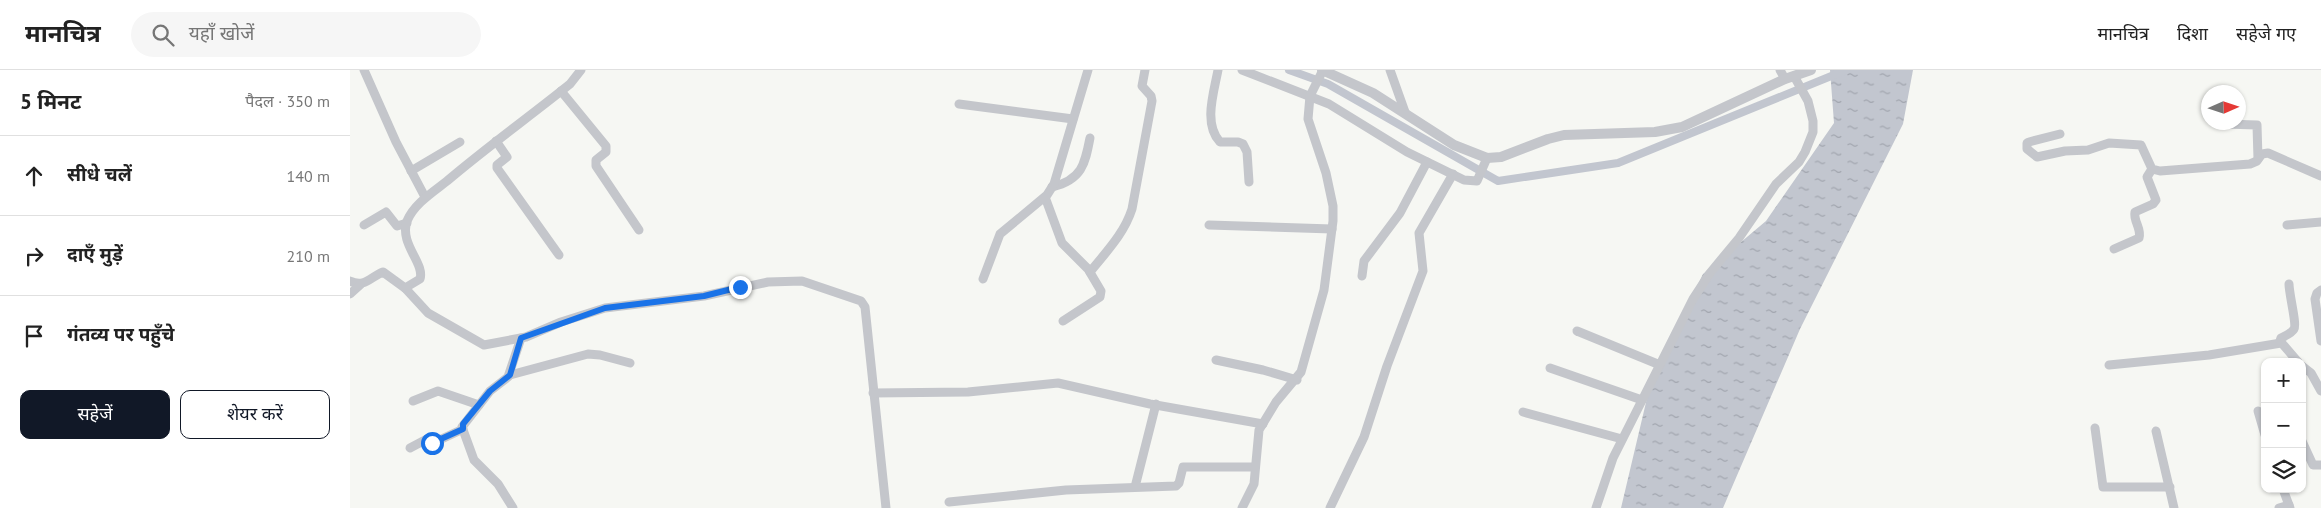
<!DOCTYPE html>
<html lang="hi">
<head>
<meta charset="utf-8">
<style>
  body { margin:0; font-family:"PT Sans","Noto Sans Devanagari",sans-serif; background:#f6f6f6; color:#222 }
  .controls { position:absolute; right:15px; bottom:15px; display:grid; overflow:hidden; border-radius:10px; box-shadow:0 1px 4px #0004 }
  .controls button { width:45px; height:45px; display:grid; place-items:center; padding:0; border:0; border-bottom:1px solid #e0e0e0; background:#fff; color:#222; font:25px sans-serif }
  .compass { position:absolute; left:1851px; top:15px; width:45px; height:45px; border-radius:50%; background:#fff; box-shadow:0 1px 4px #0004; rotate:87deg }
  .stop { position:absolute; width:15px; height:15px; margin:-11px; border:4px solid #1a73e8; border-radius:50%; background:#fff }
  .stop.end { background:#1a73e8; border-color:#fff; box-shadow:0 1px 5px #0008 }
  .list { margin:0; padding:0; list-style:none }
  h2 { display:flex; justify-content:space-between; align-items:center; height:65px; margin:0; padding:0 20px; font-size:21px }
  h2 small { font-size:16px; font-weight:400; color:#767676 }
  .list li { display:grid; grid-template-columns:32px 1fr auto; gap:15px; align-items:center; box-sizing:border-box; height:80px; padding:0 20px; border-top:1px solid #e0e0e0 }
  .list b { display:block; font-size:19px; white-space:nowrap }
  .list em { font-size:16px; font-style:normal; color:#767676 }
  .actions { display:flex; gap:10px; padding:15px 20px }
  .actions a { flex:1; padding:11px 0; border:1px solid #111827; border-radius:10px; text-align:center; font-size:18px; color:#111827 }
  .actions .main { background:#111827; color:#fff }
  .icon { flex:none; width:28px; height:28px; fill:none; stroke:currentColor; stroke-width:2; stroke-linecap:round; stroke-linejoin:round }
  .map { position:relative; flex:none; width:1971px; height:438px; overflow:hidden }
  header { display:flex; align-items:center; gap:30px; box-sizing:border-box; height:70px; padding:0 25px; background:#fff; border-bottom:1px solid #e0e0e0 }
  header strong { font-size:24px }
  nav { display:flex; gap:28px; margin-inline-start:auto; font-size:18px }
  .search { width:350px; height:45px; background:#f6f6f6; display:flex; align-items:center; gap:12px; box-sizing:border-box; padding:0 18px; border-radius:28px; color:#767676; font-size:19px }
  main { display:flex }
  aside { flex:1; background:#fff }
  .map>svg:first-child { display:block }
  .water { fill:url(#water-ripples) }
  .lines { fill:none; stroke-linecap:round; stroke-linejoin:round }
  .canal { stroke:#c2c6cf; stroke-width:8 }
  .minor { stroke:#c4c6cb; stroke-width:9 }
  .tertiary { stroke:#c4c6cb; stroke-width:10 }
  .route { stroke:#1a73e8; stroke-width:6 }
</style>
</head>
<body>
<header>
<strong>मानचित्र</strong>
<div class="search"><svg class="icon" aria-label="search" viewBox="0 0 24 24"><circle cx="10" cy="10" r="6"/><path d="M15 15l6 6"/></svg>यहाँ खोजें</div>
<nav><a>मानचित्र</a><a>दिशा</a><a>सहेजे गए</a></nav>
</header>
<main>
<aside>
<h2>5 मिनट<small>पैदल · 350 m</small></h2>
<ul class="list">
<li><svg class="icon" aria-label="ahead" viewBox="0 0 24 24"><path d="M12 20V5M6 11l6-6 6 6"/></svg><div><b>सीधे चलें</b></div><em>140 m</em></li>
<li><svg class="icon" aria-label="right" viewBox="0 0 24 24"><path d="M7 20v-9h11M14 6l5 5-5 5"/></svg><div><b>दाएँ मुड़ें</b></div><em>210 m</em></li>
<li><svg class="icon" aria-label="arrive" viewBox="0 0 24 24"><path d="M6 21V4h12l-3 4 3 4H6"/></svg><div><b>गंतव्य पर पहुँचे</b></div></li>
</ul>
<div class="actions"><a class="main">सहेजें</a><a>शेयर करें</a></div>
</aside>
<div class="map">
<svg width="1971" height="438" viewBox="0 0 1971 438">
  <defs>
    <pattern id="water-ripples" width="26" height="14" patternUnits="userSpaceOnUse" patternTransform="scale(1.25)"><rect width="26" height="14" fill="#c2c6cf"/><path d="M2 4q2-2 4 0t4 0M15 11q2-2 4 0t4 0" fill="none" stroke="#a1a5ae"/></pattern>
  </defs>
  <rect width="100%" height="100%" fill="#f6f7f3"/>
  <!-- water -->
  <path class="water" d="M1480,0H1563L1553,54L1450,259L1373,438H1271L1302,307L1353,204L1416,151L1484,53Z"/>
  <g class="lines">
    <!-- canal -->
    <path class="canal" d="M939,0L978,14L1148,111L1268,93L1496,0"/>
    <!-- minor -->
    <g class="minor">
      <path d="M14,0L46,72L75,127"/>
      <path d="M868,0C864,22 853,54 870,72H888L893,74L897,82L899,112"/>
      <path d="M892,0L979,34L1057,82L1114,110L1127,111L1137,88"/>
      <path d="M1040,0L1055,42"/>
      <path d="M1430,0L1435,9"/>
      <path d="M211,21L256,76V82L246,90V96L289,160"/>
      <path d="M609,34L723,49"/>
      <path d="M1874,54L1907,55L1908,89"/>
      <path d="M1710,64L1679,72L1677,73V79L1687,87L1715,81L1738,80L1759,73L1791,75L1802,99L1810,101L1900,94L1907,91L1912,84L1918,83L1971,106"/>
      <path d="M146,71L157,87L147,95V98L209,185"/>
      <path d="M61,101L110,72"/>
      <path d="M702,117C732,110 735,94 740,68"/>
      <path d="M695,127L712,173L738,199L751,221L750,227L713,251"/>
      <path d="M14,155L36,142L47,156L57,153"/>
      <path d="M859,155L982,159"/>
      <path d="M1937,155L1971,152"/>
      <path d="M1764,179L1789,168C1792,159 1783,151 1785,142L1803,134L1806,130L1797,107L1802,99"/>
      <path d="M740,202C756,182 774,164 782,139L802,31L801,26L792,16L795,0"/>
      <path d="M1012,206L1014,191L1050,143L1077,92"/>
      <path d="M633,209L650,164L697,125L704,114L738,0"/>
      <path d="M0,211C15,218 20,207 33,202L55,218L70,209C75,193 49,174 57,151C64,134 83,122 97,111C137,77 179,47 220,14L231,0"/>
      <path d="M1939,214C1939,224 1947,254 1944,259C1942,263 1935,266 1931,268L1930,271L1948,292"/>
      <path d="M55,218L78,243L134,275L176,267L211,252L255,238L354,226L418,212L452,211L511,231L515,237L536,438"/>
      <path d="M1971,220L1967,223L1965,229L1971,271"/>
      <path d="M0,224L10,215"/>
      <path d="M1227,261L1310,295"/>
      <path d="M866,290L913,300L947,310"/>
      <path d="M1759,295L1859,285L1931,273"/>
      <path d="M1952,296L1961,303L1971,321"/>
      <path d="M1200,298L1292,330"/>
      <path d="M160,305L238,284L250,285L280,293"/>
      <path d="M523,323L618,322L708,313L800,334L913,354"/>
      <path d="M63,331L88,321L129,335"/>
      <path d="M1908,341L1915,365"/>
      <path d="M1173,342L1272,369"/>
      <path d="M1745,358L1753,417H1820"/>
      <path d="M1806,361L1824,438"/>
      <path d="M1952,371L1963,395H1971"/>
      <path d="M60,378L77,369L83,373L113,359"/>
      <path d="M785,417L806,334"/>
      <path d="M1933,419L1940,438"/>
      <path d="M599,432L716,420L826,416L829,413L833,397H905"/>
      <path d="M163,438L148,414L124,390L112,357L140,321L158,307L171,268"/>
      <path d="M892,438L904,414L909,360L926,332L951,302L974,220L983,151V136L976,103L958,49L960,26L973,0"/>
      <path d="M980,438L1014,367L1037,296L1073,201L1069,163L1103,104"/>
      <path d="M1246,438L1263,388L1343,229L1360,203L1389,168L1426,114L1449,92L1455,82L1463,62V51L1458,31L1444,6"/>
      <path d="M1929,438L1939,435"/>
    </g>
    <!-- tertiary -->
    <path class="tertiary" d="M972,0L1023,23L1104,75L1137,88L1151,87L1198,69L1214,65L1305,62L1332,57L1435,9L1461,0"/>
  </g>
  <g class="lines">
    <!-- route -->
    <path class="route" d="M82,373L113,359V354L140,321L160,305L171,268L255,238L354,226L390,217"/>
  </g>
</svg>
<div class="controls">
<button>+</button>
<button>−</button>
<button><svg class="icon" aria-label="layers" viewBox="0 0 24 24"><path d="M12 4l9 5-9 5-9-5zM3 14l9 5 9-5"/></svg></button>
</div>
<svg class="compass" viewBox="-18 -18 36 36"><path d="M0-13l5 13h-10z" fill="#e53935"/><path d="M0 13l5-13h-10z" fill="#767676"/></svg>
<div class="stop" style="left:82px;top:373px"></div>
<div class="stop end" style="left:390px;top:217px"></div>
</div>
</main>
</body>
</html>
